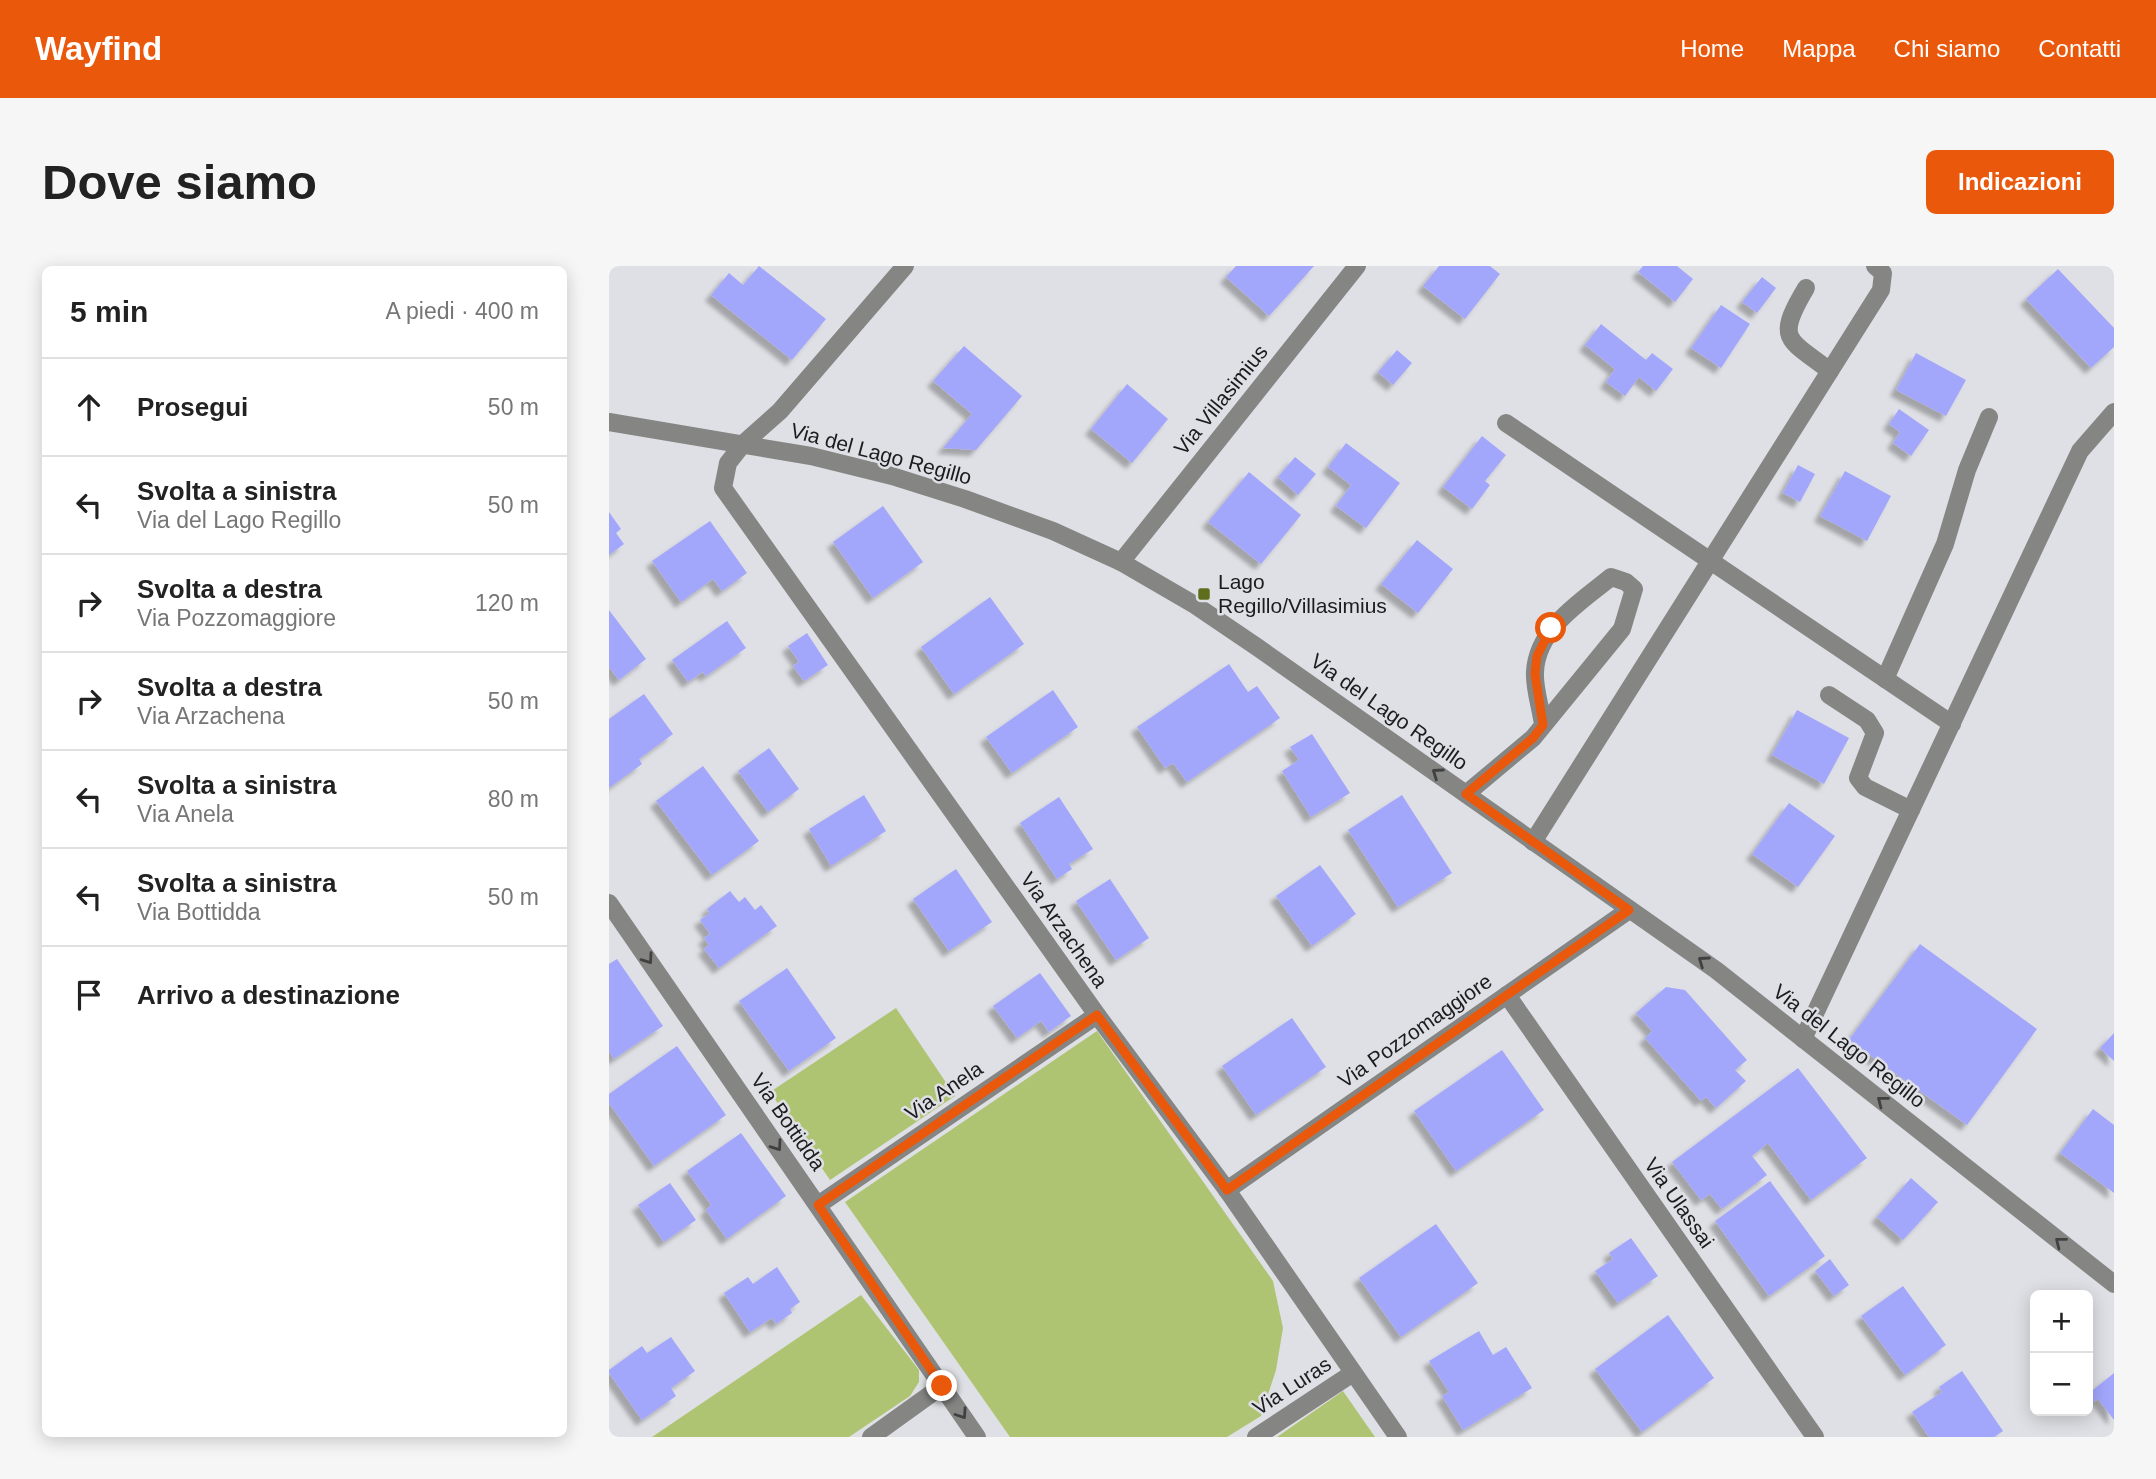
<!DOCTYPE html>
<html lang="it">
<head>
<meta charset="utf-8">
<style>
  body { margin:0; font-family:Helvetica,sans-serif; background:#f6f6f6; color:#222 }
  .controls { position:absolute; right:21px; bottom:21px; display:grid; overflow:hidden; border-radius:10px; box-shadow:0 4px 18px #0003 }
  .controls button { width:63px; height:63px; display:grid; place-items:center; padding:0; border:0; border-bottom:2px solid #e0e0e0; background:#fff; color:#222; font:35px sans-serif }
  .stop { position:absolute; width:21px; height:21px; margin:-16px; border:5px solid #ea580c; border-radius:50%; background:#fff }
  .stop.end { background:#ea580c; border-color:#fff; box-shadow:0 2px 7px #0008 }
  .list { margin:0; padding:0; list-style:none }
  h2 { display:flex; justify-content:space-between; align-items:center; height:91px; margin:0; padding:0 28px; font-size:30px }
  h2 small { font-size:23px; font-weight:400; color:#767676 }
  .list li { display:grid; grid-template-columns:46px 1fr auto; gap:21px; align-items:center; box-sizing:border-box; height:98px; padding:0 28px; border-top:2px solid #e0e0e0 }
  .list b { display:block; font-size:26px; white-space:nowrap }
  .list p { margin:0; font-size:23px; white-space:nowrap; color:#767676 }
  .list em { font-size:23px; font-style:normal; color:#767676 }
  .icon { flex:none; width:38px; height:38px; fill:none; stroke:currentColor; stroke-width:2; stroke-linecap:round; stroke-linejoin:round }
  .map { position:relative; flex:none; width:1505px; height:1171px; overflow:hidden; border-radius:10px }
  header { display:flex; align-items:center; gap:42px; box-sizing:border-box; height:98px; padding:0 35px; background:#ea580c; color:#fff }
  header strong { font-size:33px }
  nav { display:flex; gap:38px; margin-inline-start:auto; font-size:24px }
  .intro { display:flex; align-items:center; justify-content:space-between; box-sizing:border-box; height:168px; padding:0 42px }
  h1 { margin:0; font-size:49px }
  .button { padding:18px 32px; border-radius:10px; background:#ea580c; color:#fff; font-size:24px; font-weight:700 }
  main { display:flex; gap:42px; padding:0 42px }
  aside { flex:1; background:#fff; border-radius:10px; box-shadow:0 4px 18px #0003 }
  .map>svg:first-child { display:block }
  .green { fill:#afc473 }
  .building { fill:#a2a7fc; filter:url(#shadow) }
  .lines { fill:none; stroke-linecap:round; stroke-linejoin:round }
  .minor { stroke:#858684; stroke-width:18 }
  .oneway { stroke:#414142 }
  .route { stroke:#ea580c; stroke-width:9 }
  .poi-dot { fill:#5d6f1c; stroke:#dfe0e5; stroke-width:2.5 }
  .labels { text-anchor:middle; stroke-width:5; stroke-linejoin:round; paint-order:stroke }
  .street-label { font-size:21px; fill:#1c1c1e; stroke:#dfe0e5 }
  .poi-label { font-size:21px; fill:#1c1c1e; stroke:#dfe0e5; text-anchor:start }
</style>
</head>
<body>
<header>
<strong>Wayfind</strong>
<nav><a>Home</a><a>Mappa</a><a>Chi siamo</a><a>Contatti</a></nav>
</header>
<div class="intro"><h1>Dove siamo</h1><a class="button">Indicazioni</a></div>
<main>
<aside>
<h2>5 min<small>A piedi · 400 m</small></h2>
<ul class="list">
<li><svg class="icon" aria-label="ahead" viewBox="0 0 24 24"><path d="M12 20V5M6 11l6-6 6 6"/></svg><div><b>Prosegui</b></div><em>50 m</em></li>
<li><svg class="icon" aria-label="left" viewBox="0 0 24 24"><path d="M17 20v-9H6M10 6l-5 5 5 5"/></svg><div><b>Svolta a sinistra</b><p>Via del Lago Regillo</p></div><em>50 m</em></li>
<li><svg class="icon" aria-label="right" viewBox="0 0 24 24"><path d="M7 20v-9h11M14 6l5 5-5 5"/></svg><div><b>Svolta a destra</b><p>Via Pozzomaggiore</p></div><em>120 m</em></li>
<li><svg class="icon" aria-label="right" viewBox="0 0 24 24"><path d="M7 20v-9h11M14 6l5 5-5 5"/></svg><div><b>Svolta a destra</b><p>Via Arzachena</p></div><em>50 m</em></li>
<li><svg class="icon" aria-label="left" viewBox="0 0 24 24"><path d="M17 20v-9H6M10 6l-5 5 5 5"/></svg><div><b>Svolta a sinistra</b><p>Via Anela</p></div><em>80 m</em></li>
<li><svg class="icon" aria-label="left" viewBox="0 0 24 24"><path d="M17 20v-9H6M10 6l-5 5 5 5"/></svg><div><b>Svolta a sinistra</b><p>Via Bottidda</p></div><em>50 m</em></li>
<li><svg class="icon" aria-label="arrive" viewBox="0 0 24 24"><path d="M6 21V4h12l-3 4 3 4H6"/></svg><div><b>Arrivo a destinazione</b></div></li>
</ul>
</aside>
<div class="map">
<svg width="1505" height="1171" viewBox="0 0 1505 1171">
  <defs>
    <filter id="shadow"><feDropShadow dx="-6" dy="6" stdDeviation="2" flood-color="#0004"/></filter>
  </defs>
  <rect width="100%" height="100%" fill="#dfe0e5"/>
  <!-- green -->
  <g class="green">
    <path d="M287,742L346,830L221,914L161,826Z"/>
    <path d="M488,765L664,1015L674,1062L667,1104L652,1150L618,1171H401L236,936Z"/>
    <path d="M252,1029L310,1104V1116L301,1130L240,1171H43Z"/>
    <path d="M734,1125L766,1171H668Z"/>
  </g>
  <!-- building -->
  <g class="building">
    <path d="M150,0L217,53L183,94L102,29L120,7L134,19Z"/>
    <path d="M627,0H705L660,50L617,11Z"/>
    <path d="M830,0H881L891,8L856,53L814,20Z"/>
    <path d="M1034,0H1068L1084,13L1066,36L1029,6Z"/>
    <path d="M1449,3L1505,62V81L1482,102L1417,33Z"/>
    <path d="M1153,11L1167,22L1148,47L1133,36Z"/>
    <path d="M1112,39L1141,58L1112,102L1082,82Z"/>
    <path d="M992,58L1037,94L1043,87L1064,103L1047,125L1030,111L1016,130L997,116L1006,103L976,79Z"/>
    <path d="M355,80L413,130L367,184L334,182L363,148L324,115Z"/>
    <path d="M788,84L803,97L784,119L769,106Z"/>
    <path d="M1307,87L1357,114L1337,150L1287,124Z"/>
    <path d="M518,118L559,153L523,197L482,163Z"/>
    <path d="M1290,143L1320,164L1302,190L1284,177L1291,166L1280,158Z"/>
    <path d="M873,170L897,189L876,215L881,219L863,243L834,221Z"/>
    <path d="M737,177L791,217L757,262L727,240L742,219L719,201Z"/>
    <path d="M686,191L707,208L689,229L669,211Z"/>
    <path d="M1189,199L1206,208L1191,236L1174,227Z"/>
    <path d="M1236,205L1282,230L1258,275L1211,250Z"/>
    <path d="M640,206L692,249L652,298L599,256Z"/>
    <path d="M274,240L314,296L264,332L224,276Z"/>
    <path d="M0,246L12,263L7,267L15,278L0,289Z"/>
    <path d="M101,255L138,307L113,325L104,313L72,336L43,295Z"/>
    <path d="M808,274L844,303L809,347L772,318Z"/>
    <path d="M381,331L415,378L345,428L312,381Z"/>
    <path d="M0,344L37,393L10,414L0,401Z"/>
    <path d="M118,355L137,382L97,410L94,406L79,416L63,394Z"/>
    <path d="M198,367L219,399L195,415L184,400L190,396L179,380Z"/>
    <path d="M620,398L639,426L648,420L671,452L578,516L564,497L556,502L528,461Z"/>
    <path d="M444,424L469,461L403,507L377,471Z"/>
    <path d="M35,428L64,468L30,493L33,498L0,522V453Z"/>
    <path d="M1188,444L1240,472L1215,518L1163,489Z"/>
    <path d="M703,468L741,527L702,551L673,505L690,494L681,481Z"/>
    <path d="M160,482L190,523L159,546L129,505Z"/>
    <path d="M94,500L150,575L103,609L47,535Z"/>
    <path d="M255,529L277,565L222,600L200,563Z"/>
    <path d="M793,529L843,607L789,641L739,564Z"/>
    <path d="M450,531L484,583L460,598L463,603L448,613L411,557Z"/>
    <path d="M1180,537L1226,570L1189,621L1143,588Z"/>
    <path d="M711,599L747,648L703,680L667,630Z"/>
    <path d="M347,603L383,656L340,685L304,633Z"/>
    <path d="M501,613L540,672L507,694L467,635Z"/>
    <path d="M121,625L130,636L136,631L146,644L152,639L168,660L110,702L95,683L100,679L95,672L101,668L91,654L101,647L98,643Z"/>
    <path d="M1311,678L1428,763L1358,859L1240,774Z"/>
    <path d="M8,693L54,760L5,793L0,785V698Z"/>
    <path d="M178,702L227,772L180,805L130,735Z"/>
    <path d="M431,707L462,750L440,766L432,755L408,772L384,740Z"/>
    <path d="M1057,721L1076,724L1138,794L1126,804L1137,815L1107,842L1097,831L1092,835L1036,772L1043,765L1027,747Z"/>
    <path d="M683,752L717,801L647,849L613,800Z"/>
    <path d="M1505,767V795L1491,782Z"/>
    <path d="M68,780L117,849L45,900L0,837V828Z"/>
    <path d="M893,784L935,844L847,905L805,845Z"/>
    <path d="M1189,802L1258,892L1202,934L1159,877L1143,890L1158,909L1113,943L1101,928L1092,934L1063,896Z"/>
    <path d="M1484,843L1505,859V927L1451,887Z"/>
    <path d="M132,867L177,930L118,973L97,944L102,939L78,905Z"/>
    <path d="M1302,912L1329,936L1294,974L1268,951Z"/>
    <path d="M1161,915L1216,990L1160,1030L1106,955Z"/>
    <path d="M61,917L87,954L55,976L29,939Z"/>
    <path d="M827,958L869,1017L792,1071L750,1012Z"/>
    <path d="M1022,972L1049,1010L1009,1037L986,1005L1004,993L1000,987Z"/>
    <path d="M1221,993L1240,1019L1225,1030L1206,1005Z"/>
    <path d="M168,1001L191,1036L181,1043L183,1047L167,1058L163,1052L141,1066L115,1027L139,1011L144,1018Z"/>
    <path d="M1294,1020L1337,1079L1296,1109L1252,1050Z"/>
    <path d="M1059,1049L1105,1112L1033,1166L986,1103Z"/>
    <path d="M870,1065L884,1089L897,1081L923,1122L854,1164L833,1130L840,1126L820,1095Z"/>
    <path d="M62,1071L86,1105L62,1122L67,1130L33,1154L0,1107V1104L33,1080L38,1087Z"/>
    <path d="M1353,1105L1394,1165L1385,1171H1320L1303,1146L1333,1126L1330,1121Z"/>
    <path d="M1505,1107V1154L1489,1133L1485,1136L1479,1128Z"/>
  </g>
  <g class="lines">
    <!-- minor -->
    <g class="minor">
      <path d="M296,0L171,145L134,178L119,197L114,222L488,749L618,924L789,1171"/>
      <path d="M1197,22C1166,74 1178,72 1221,105"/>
      <path d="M0,156L202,190L283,210L356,233L444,265L512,296L586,339L648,381L1107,704L1505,1018"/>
      <path d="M897,157L1343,458"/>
      <path d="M512,296L748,0"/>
      <path d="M1276,413L1336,278L1358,204L1380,151"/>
      <path d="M1220,429L1258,454L1266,467L1249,512L1256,521L1302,544"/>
      <path d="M857,528L924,472L1013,363L1025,323L1017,316L1002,311C972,336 928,362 926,406C925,423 932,442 934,459"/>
      <path d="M924,576L1272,24L1274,7L1266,0"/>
      <path d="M0,637L368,1171"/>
      <path d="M898,729L1206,1171"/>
      <path d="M1194,773L1471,185L1505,146"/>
      <path d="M618,924L1020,644"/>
      <path d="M209,939L488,749"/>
      <path d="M262,1171L333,1120"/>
      <path d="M647,1171L744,1107"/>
    </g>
  </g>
  <!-- one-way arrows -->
  <defs><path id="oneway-chevron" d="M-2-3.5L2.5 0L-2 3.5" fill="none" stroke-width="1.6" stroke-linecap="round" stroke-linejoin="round" transform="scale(1.75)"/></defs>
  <g class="oneway">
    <use href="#oneway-chevron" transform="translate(828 507) rotate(-145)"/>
    <use href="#oneway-chevron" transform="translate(39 693) rotate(55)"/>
    <use href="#oneway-chevron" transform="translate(1094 695) rotate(-145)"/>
    <use href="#oneway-chevron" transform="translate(1273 835) rotate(-142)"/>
    <use href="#oneway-chevron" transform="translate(168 880) rotate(55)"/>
    <use href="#oneway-chevron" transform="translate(1451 976) rotate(-142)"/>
    <use href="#oneway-chevron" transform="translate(353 1148) rotate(56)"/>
  </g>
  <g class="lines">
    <!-- route -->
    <path class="route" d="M333,1120L209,939L488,749L618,924L1020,644L857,528L924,472L934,459L926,408L928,390L942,362"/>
  </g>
  <!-- markers -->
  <rect class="poi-dot" x="588" y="321" width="14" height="14" rx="3.5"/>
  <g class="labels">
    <!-- street labels -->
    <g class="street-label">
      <text transform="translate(612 134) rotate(-51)" y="7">Via Villasimius</text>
      <text transform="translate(272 188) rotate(15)" y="7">Via del Lago Regillo</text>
      <text transform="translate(780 446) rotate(35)" y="7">Via del Lago Regillo</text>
      <text transform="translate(455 664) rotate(55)" y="7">Via Arzachena</text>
      <text transform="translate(806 765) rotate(-35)" y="7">Via Pozzomaggiore</text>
      <text transform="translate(1240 780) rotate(38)" y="7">Via del Lago Regillo</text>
      <text transform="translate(335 825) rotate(-34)" y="7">Via Anela</text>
      <text transform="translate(179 856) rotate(55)" y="7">Via Bottidda</text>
      <text transform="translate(1070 937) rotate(55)" y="7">Via Ulassai</text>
      <text transform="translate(683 1120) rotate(-33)" y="7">Via Luras</text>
    </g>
    <!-- poi labels -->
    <g class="poi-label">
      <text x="609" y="323">Lago<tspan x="609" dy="24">Regillo/Villasimius</tspan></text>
    </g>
  </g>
</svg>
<div class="controls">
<button>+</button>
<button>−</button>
</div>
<div class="stop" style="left:942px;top:362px"></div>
<div class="stop end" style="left:333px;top:1120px"></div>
</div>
</main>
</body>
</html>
